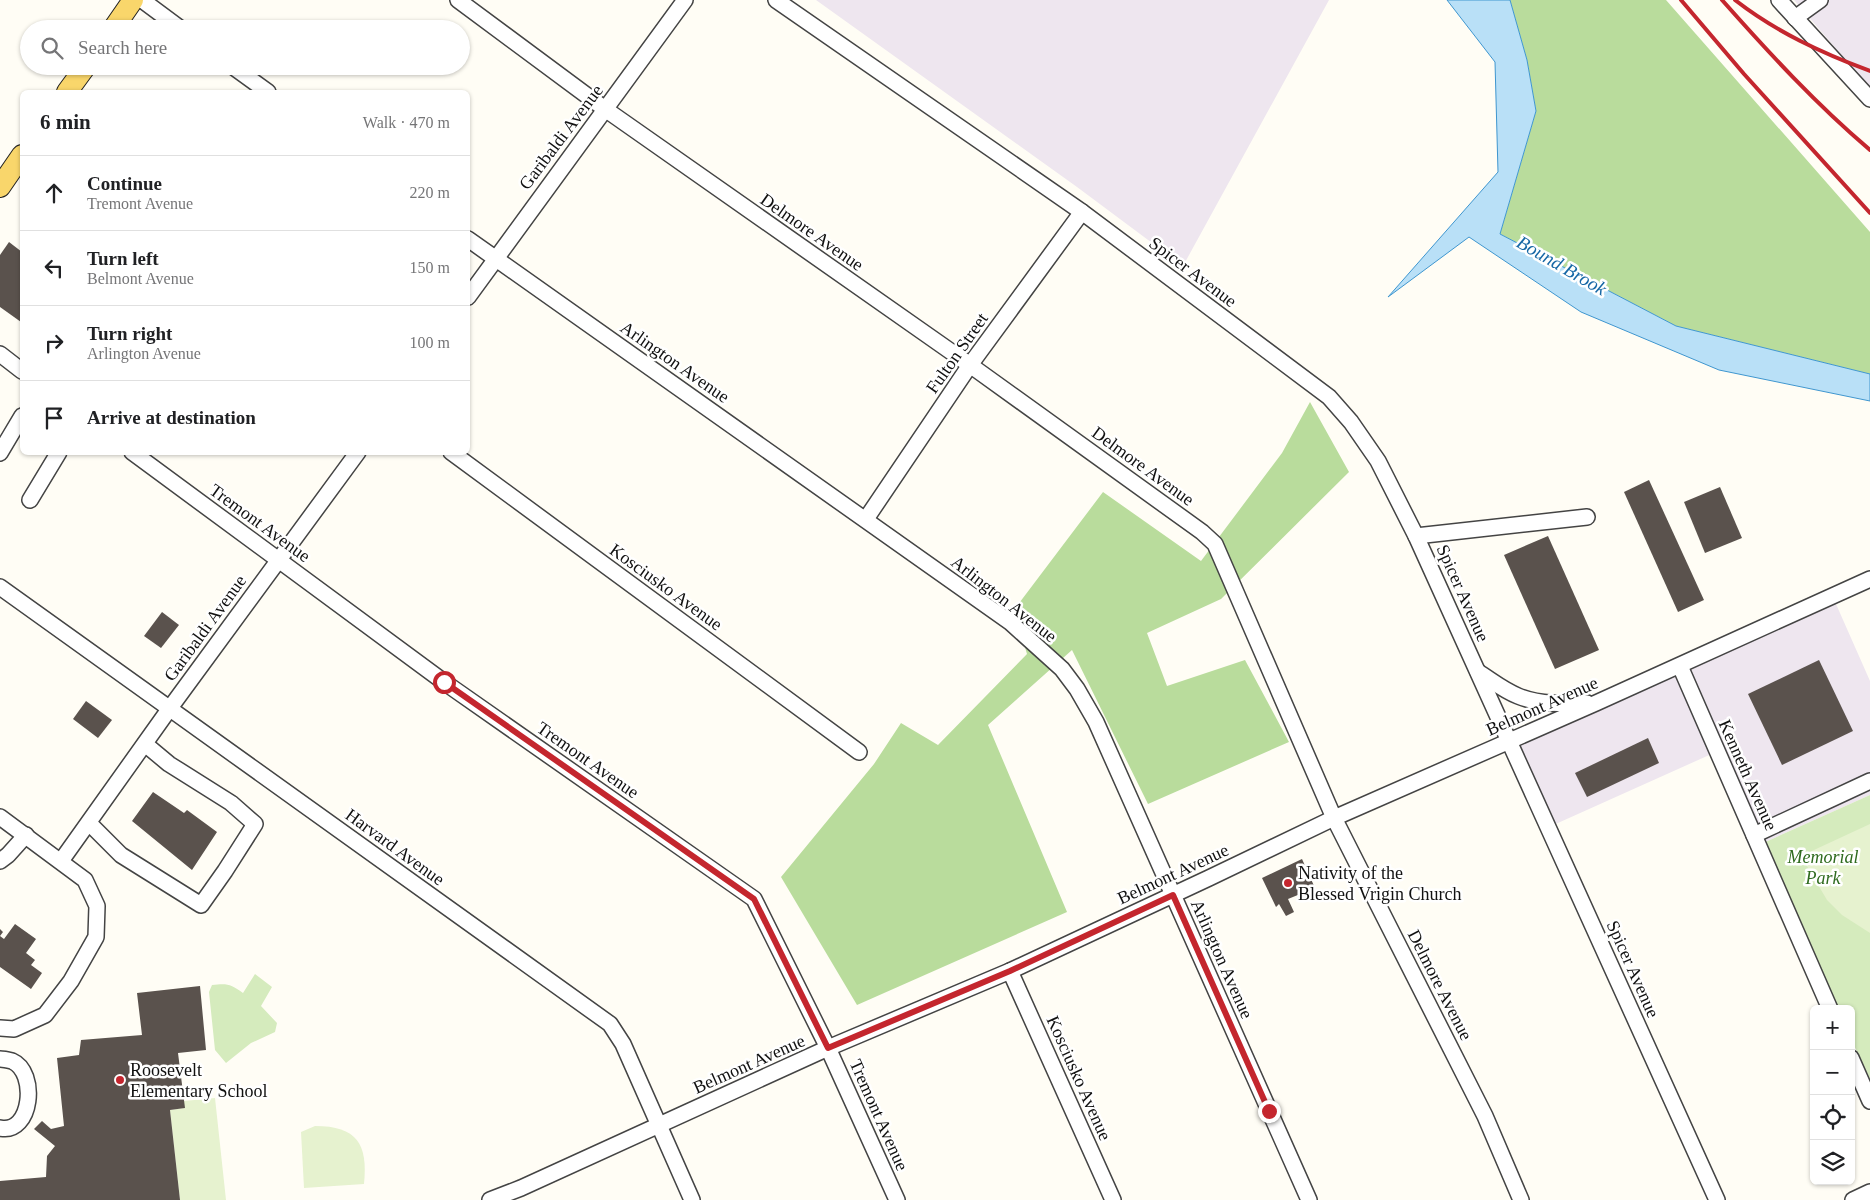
<!DOCTYPE html>
<html lang="en">
<head>
<meta charset="utf-8">
<style>
  body { margin:0; font-family:Georgia,serif; background:#f6f6f6; color:#202124 }
  .controls { position:absolute; right:15px; bottom:15px; display:grid; overflow:hidden; border-radius:8px; box-shadow:0 1px 4px #0004 }
  .controls button { width:45px; height:45px; display:grid; place-items:center; padding:0; border:0; border-bottom:1px solid #e0e0e0; background:#fff; color:#202124; font:25px sans-serif }
  .stop { position:absolute; width:15px; height:15px; margin:-11px; border:4px solid #c4262e; border-radius:50%; background:#fff }
  .stop.end { background:#c4262e; border-color:#fff; box-shadow:0 1px 5px #0008 }
  .list { margin:0; padding:0; list-style:none }
  h2 { display:flex; justify-content:space-between; align-items:center; height:65px; margin:0; padding:0 20px; font-size:21px }
  h2 small { font-size:16px; font-weight:400; color:#757577 }
  .list li { display:grid; grid-template-columns:32px 1fr auto; gap:15px; align-items:center; box-sizing:border-box; height:75px; padding:0 20px; border-top:1px solid #e0e0e0 }
  .list b { display:block; font-size:19px; white-space:nowrap }
  .list p { margin:0; font-size:16px; white-space:nowrap; color:#757577 }
  .list em { font-size:16px; font-style:normal; color:#757577 }
  .icon { flex:none; width:28px; height:28px; fill:none; stroke:currentColor; stroke-width:2; stroke-linecap:round; stroke-linejoin:round }
  .map { position:relative; flex:none; width:1870px; height:1200px; overflow:hidden }
  .search { position:absolute; background:#fff; box-shadow:0 1px 4px #0004; left:20px; top:20px; width:450px; height:55px; display:flex; align-items:center; gap:12px; box-sizing:border-box; padding:0 18px; border-radius:28px; color:#757577; font-size:19px }
  .panel { position:absolute; background:#fff; box-shadow:0 1px 4px #0004; left:20px; top:90px; width:450px; height:365px; border-radius:8px }
  .map>svg:first-child { display:block }
  .industrial { fill:#eee6ef }
  .green { fill:#d5ebbd }
  .forest { fill:#b9dc9c }
  .pitch { fill:#e6f2cf }
  .water { fill:#b9e0f7; stroke:#3f96cf }
  .building { fill:#5a524d }
  .lines { fill:none; stroke-linecap:round; stroke-linejoin:round }
  .minor-casing { stroke:#444; stroke-width:18 }
  .major-casing { stroke:#222; stroke-width:22 }
  .minor { stroke:#fff; stroke-width:15 }
  .major { stroke:#f9d66b; stroke-width:20 }
  .rail { stroke:#c4262e; stroke-width:4 }
  .route { stroke:#c4262e; stroke-width:6 }
  .poi-dot { fill:#c4262e; stroke:#fff; stroke-width:2 }
  .labels { text-anchor:middle; stroke-width:5; stroke-linejoin:round; paint-order:stroke }
  .street-label { font-size:18px; fill:#111; stroke:#fff }
  .park-label { font-size:18px; font-style:italic; fill:#2f6b1f; stroke:#fff }
  .poi-label { font-size:18px; fill:#111; stroke:#fff; text-anchor:start }
  .water-label { font-size:19px; font-style:italic; fill:#1768a6; stroke:#fff }
</style>
</head>
<body>
<div class="map">
<svg width="1870" height="1200" viewBox="0 0 1870 1200">
  <rect width="100%" height="100%" fill="#fffdf5"/>
  <!-- industrial -->
  <g class="industrial">
    <path d="M816,0H1329L1183,266L1077,187Z"/>
    <path d="M1794,0H1870V88Z"/>
    <path d="M1836,604L1870,681V795L1761,844L1716,752L1549,827L1515,748Z"/>
  </g>
  <!-- green -->
  <g class="green">
    <path d="M1870,795V1079L1851,1039V1009H1837L1761,844Z"/>
    <path d="M255,974L272,987L261,1006L277,1023L275,1032L251,1043L226,1063L215,1050L209,992L212,985C227,983 231,984 243,993Z"/>
  </g>
  <!-- forest -->
  <g class="forest">
    <path d="M1510,0H1666L1870,232V374L1676,326L1500,234L1536,111L1527,60Z"/>
    <path d="M1310,402L1349,472L1221,599L1147,633L1167,686L1245,660L1289,742L1148,804L1072,650L988,725L1067,912L857,1005L781,877L874,764L901,723L938,745L1027,654L1014,610L1103,492L1201,561L1282,453Z"/>
  </g>
  <!-- pitch -->
  <g class="pitch">
    <path d="M1870,824V933L1842,915L1827,900L1801,856Z"/>
    <path d="M215,1098L226,1200H180L170,1110L184,1108V1101Z"/>
    <path d="M315,1126C357,1126 368,1144 364,1184L304,1188L301,1132Z"/>
  </g>
  <!-- water -->
  <path class="water" d="M1447,0H1510L1527,60L1536,111L1500,234L1676,326L1870,374V401L1719,370L1581,312L1469,237L1388,297L1498,172L1495,62Z"/>
  <!-- building -->
  <g class="building">
    <path d="M9,242L22,252L21,322L0,307V255Z"/>
    <path d="M1649,480L1704,600L1678,612L1624,492Z"/>
    <path d="M1720,487L1742,538L1705,553L1684,502Z"/>
    <path d="M1548,536L1599,650L1555,669L1504,555Z"/>
    <path d="M162,612L179,625L161,648L144,636Z"/>
    <path d="M1819,660L1853,731L1782,765L1748,694Z"/>
    <path d="M86,701L112,720L98,738L73,719Z"/>
    <path d="M1648,738L1659,763L1587,797L1575,773Z"/>
    <path d="M153,792L184,813L187,810L217,832L192,870L132,821Z"/>
    <path d="M1302,859L1315,888L1288,899L1294,912L1286,916L1279,904L1276,907L1262,878Z"/>
    <path d="M15,924L36,939L26,953L35,960L31,965L42,973L31,989L0,967V929L3,932L0,936L4,939Z"/>
    <path d="M200,986L206,1050L178,1053L185,1108L170,1110L180,1200H0V1181L46,1177L47,1156L55,1146L34,1129L42,1121L51,1129L64,1126L57,1058L79,1055L81,1040L142,1035L137,993Z"/>
  </g>
  <g class="lines">
    <defs>
      <g id="minor">
        <path d="M142,0L181,29"/>
        <path d="M458,0L605,109L970,365L1202,532L1215,544L1334,818L1485,1116L1521,1200"/>
        <path d="M776,0L1082,212L1329,397L1351,422L1378,461L1416,536L1717,1200"/>
        <path d="M1779,0L1870,99"/>
        <path d="M1795,18L1820,0"/>
        <path d="M232,66L268,92"/>
        <path d="M468,239L1011,623L1062,669L1077,689L1096,722L1309,1200"/>
        <path d="M468,297L685,0"/>
        <path d="M0,354L22,371"/>
        <path d="M132,452L444,682L754,899L828,1048L897,1200"/>
        <path d="M451,452L859,752"/>
        <path d="M0,453L22,416"/>
        <path d="M30,500L59,452"/>
        <path d="M866,519L970,365L1082,212"/>
        <path d="M1416,536L1587,517"/>
        <path d="M0,587L610,1024L623,1044L692,1200"/>
        <path d="M1680,666L1830,1009"/>
        <path d="M1478,672C1491,680 1503,690 1518,696C1540,705 1564,704 1587,703"/>
        <path d="M0,817L85,880L97,906L96,937L71,981L45,1015L14,1029L0,1028"/>
        <path d="M89,823L121,855L201,905L225,871L255,824L231,803L169,764L145,744"/>
        <path d="M1754,835L1870,781"/>
        <path d="M0,861L8,855L26,835"/>
        <path d="M61,861L170,708L358,452"/>
        <path d="M1010,971L1113,1200"/>
        <path d="M1851,1058L1870,1101"/>
        <path d="M0,1059C4,1059 8,1060 12,1061C38,1072 32,1135 0,1128"/>
        <path d="M490,1200L521,1188L828,1048L1010,971L1209,878L1334,818L1596,703L1870,579"/>
        <path d="M1853,1200L1870,1192"/>
      </g>
      <g id="major">
        <path d="M113,29L133,0"/>
        <path d="M67,92L86,66"/>
        <path d="M0,187L22,155"/>
      </g>
    </defs>
    <!-- minor casing -->
    <use href="#minor" class="minor-casing"/>
    <!-- major casing -->
    <use href="#major" class="major-casing"/>
    <!-- minor -->
    <use href="#minor" class="minor"/>
    <!-- major -->
    <use href="#major" class="major"/>
    <!-- rail -->
    <g class="rail">
      <path d="M1681,0L1744,74L1870,213"/>
      <path d="M1722,0C1769,53 1816,104 1870,150"/>
      <path d="M1735,0C1776,32 1822,53 1870,71"/>
    </g>
  </g>
  <g class="lines">
    <!-- route -->
    <path class="route" d="M444,682L754,899L828,1048L1010,971L1173,895L1269,1111"/>
  </g>
  <!-- markers -->
  <g class="poi-dot">
    <circle cx="1288" cy="883" r="5"/>
    <circle cx="120" cy="1080" r="5"/>
  </g>
  <g class="labels">
    <!-- street labels -->
    <g class="street-label">
      <text transform="translate(561 137) rotate(-53)" y="6">Garibaldi Avenue</text>
      <text transform="translate(812 232) rotate(35)" y="6">Delmore Avenue</text>
      <text transform="translate(1193 272) rotate(37)" y="6">Spicer Avenue</text>
      <text transform="translate(957 353) rotate(-55)" y="6">Fulton Street</text>
      <text transform="translate(675 362) rotate(35)" y="6">Arlington Avenue</text>
      <text transform="translate(1143 466) rotate(36)" y="6">Delmore Avenue</text>
      <text transform="translate(260 523) rotate(36)" y="6">Tremont Avenue</text>
      <text transform="translate(666 587) rotate(36)" y="6">Kosciusko Avenue</text>
      <text transform="translate(1463 593) rotate(66)" y="6">Spicer Avenue</text>
      <text transform="translate(1004 599) rotate(38)" y="6">Arlington Avenue</text>
      <text transform="translate(205 628) rotate(-54)" y="6">Garibaldi Avenue</text>
      <text transform="translate(1542 706) rotate(-24)" y="6">Belmont Avenue</text>
      <text transform="translate(588 760) rotate(35)" y="6">Tremont Avenue</text>
      <text transform="translate(1748 775) rotate(66)" y="6">Kenneth Avenue</text>
      <text transform="translate(395 847) rotate(36)" y="6">Harvard Avenue</text>
      <text transform="translate(1173 874) rotate(-25)" y="6">Belmont Avenue</text>
      <text transform="translate(1222 959) rotate(66)" y="6">Arlington Avenue</text>
      <text transform="translate(1633 969) rotate(66)" y="6">Spicer Avenue</text>
      <text transform="translate(1440 985) rotate(63)" y="6">Delmore Avenue</text>
      <text transform="translate(749 1064) rotate(-24)" y="6">Belmont Avenue</text>
      <text transform="translate(1079 1078) rotate(66)" y="6">Kosciusko Avenue</text>
      <text transform="translate(879 1115) rotate(66)" y="6">Tremont Avenue</text>
    </g>
    <!-- park labels -->
    <g class="park-label">
      <text x="1823" y="863">Memorial<tspan x="1823" dy="21">Park</tspan></text>
    </g>
    <!-- poi labels -->
    <g class="poi-label">
      <text x="1298" y="879">Nativity of the<tspan x="1298" dy="21">Blessed Vrigin Church</tspan></text>
      <text x="130" y="1076">Roosevelt<tspan x="130" dy="21">Elementary School</tspan></text>
    </g>
    <!-- water labels -->
    <g class="water-label">
      <text transform="translate(1562 265) rotate(30)" y="7">Bound Brook</text>
    </g>
  </g>
</svg>
<div class="controls">
<button>+</button>
<button>−</button>
<button><svg class="icon" aria-label="locate" viewBox="0 0 24 24"><circle cx="12" cy="12" r="6"/><path d="M12 2v4M12 18v4M2 12h4M18 12h4"/></svg></button>
<button><svg class="icon" aria-label="layers" viewBox="0 0 24 24"><path d="M12 4l9 5-9 5-9-5zM3 14l9 5 9-5"/></svg></button>
</div>
<div class="stop" style="left:444px;top:682px"></div>
<div class="stop end" style="left:1269px;top:1111px"></div>
<div class="search"><svg class="icon" aria-label="search" viewBox="0 0 24 24"><circle cx="10" cy="10" r="6"/><path d="M15 15l6 6"/></svg>Search here</div>
<section class="panel">
<h2>6 min<small>Walk · 470 m</small></h2>
<ul class="list">
<li><svg class="icon" aria-label="ahead" viewBox="0 0 24 24"><path d="M12 20V5M6 11l6-6 6 6"/></svg><div><b>Continue</b><p>Tremont Avenue</p></div><em>220 m</em></li>
<li><svg class="icon" aria-label="left" viewBox="0 0 24 24"><path d="M17 20v-9H6M10 6l-5 5 5 5"/></svg><div><b>Turn left</b><p>Belmont Avenue</p></div><em>150 m</em></li>
<li><svg class="icon" aria-label="right" viewBox="0 0 24 24"><path d="M7 20v-9h11M14 6l5 5-5 5"/></svg><div><b>Turn right</b><p>Arlington Avenue</p></div><em>100 m</em></li>
<li><svg class="icon" aria-label="arrive" viewBox="0 0 24 24"><path d="M6 21V4h12l-3 4 3 4H6"/></svg><div><b>Arrive at destination</b></div></li>
</ul>
</section>
</div>
</body>
</html>
